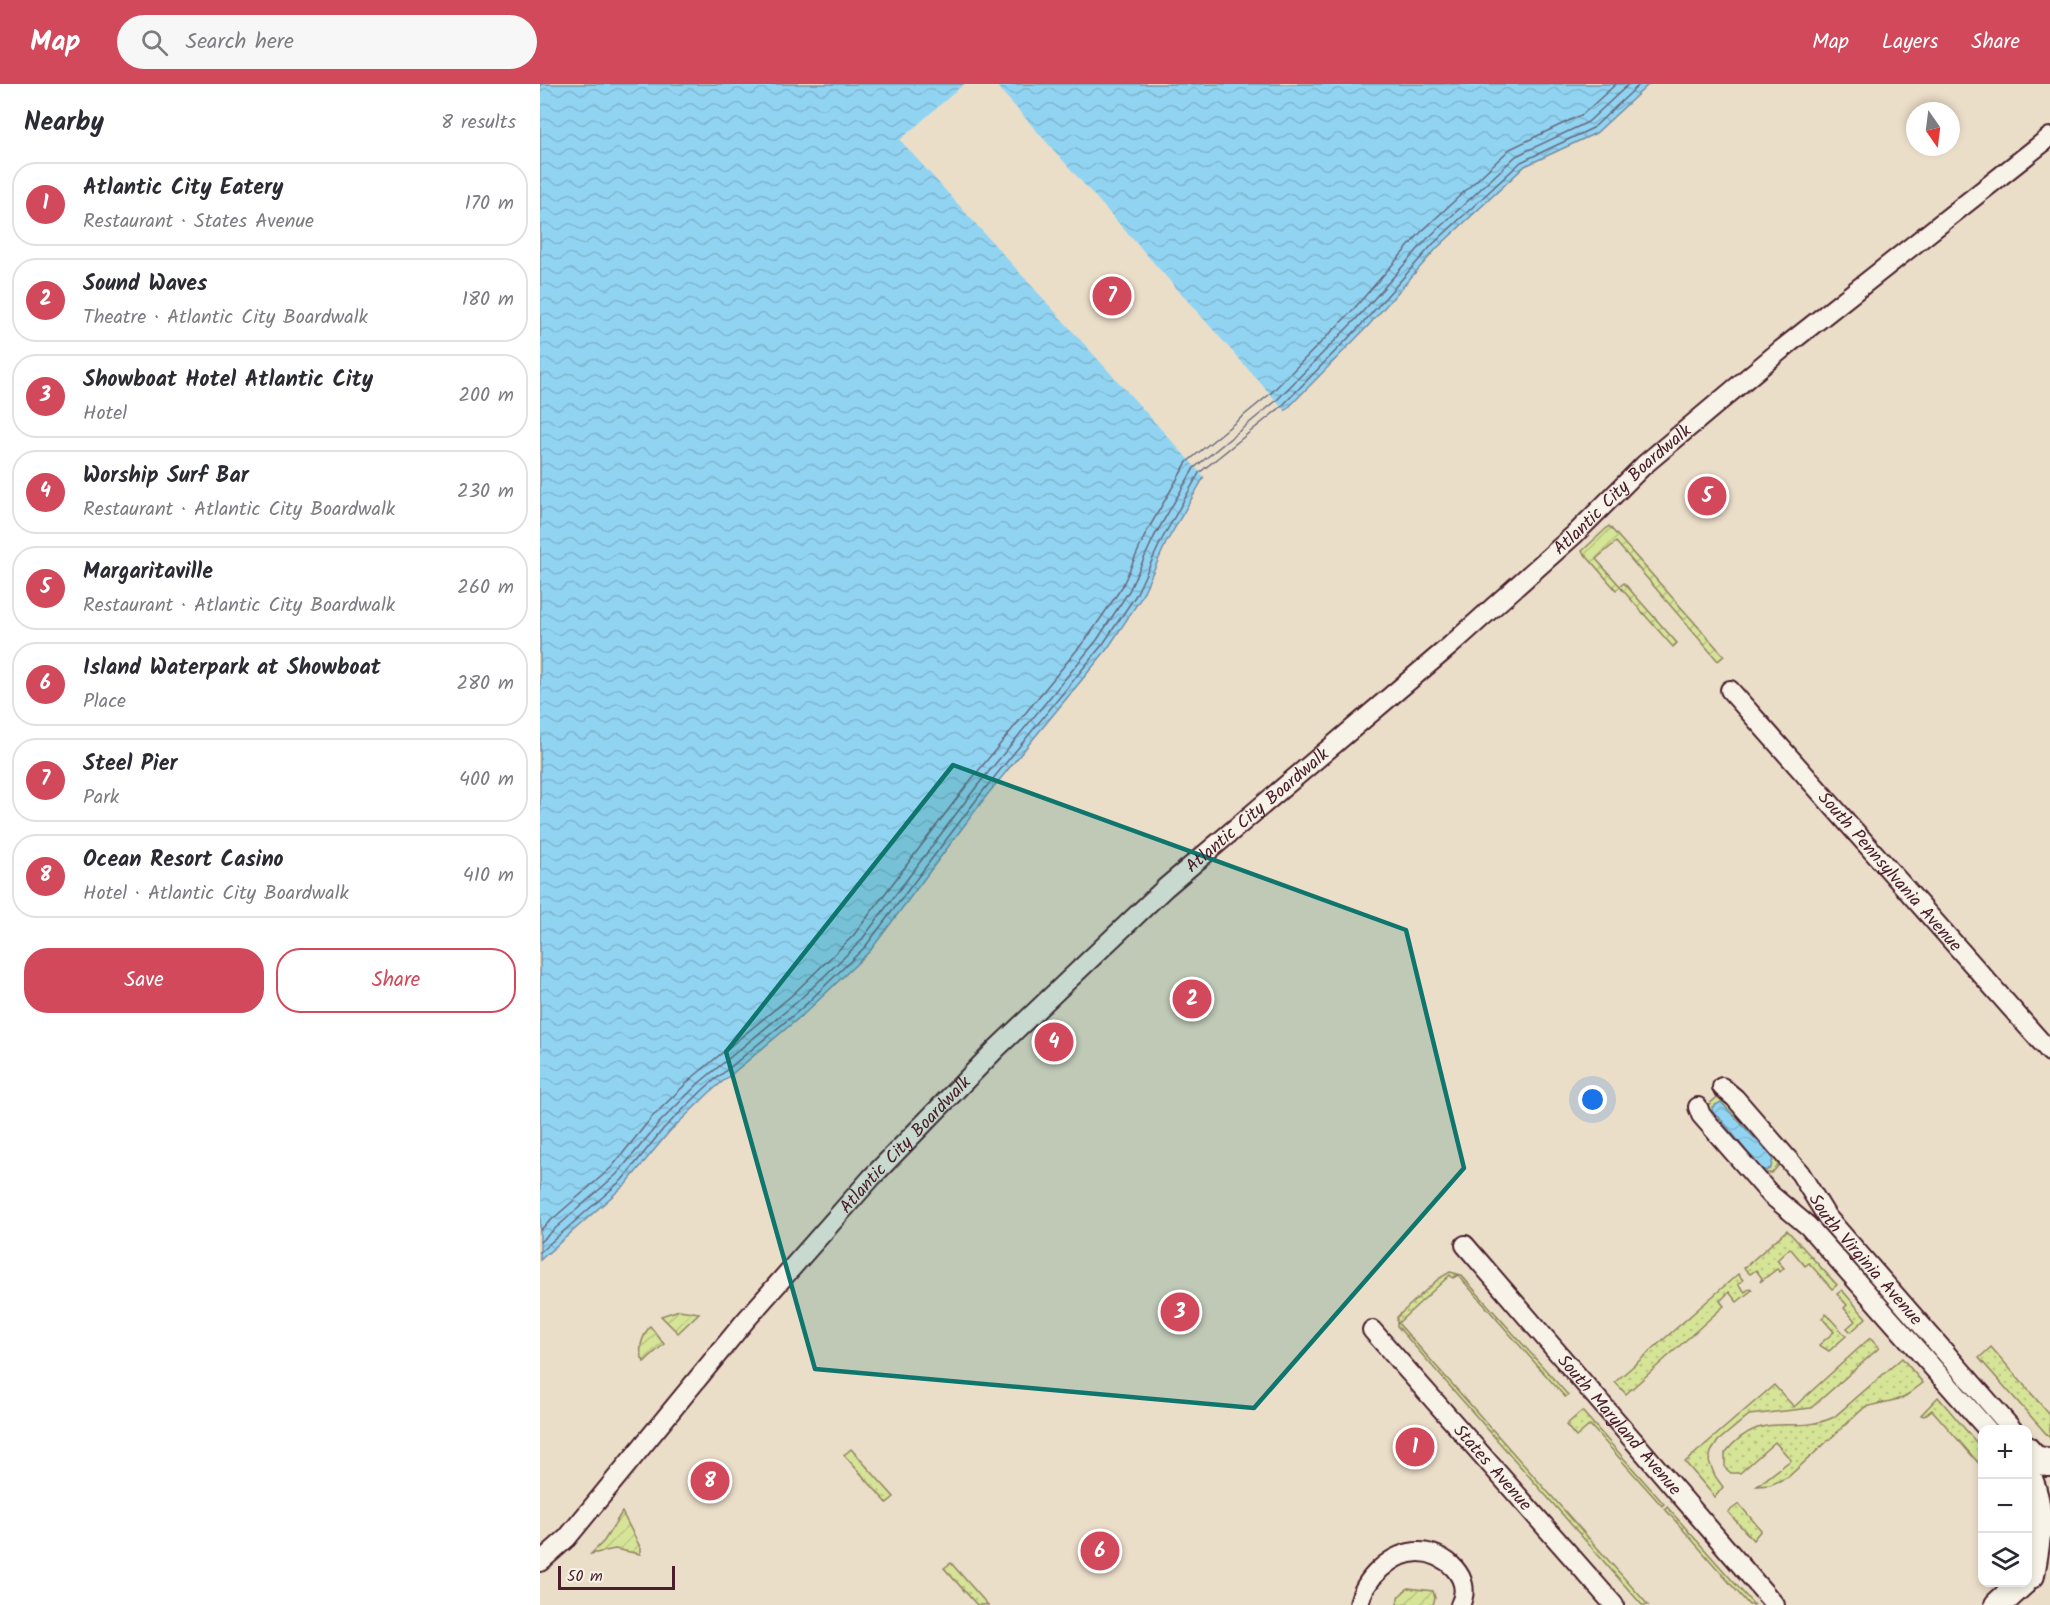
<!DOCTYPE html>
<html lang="en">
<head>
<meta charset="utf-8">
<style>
  body { margin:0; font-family:Kalam,sans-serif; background:#f7f7f7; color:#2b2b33 }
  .controls { position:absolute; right:18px; bottom:18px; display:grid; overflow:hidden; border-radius:12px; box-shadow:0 3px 9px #0003 }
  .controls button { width:54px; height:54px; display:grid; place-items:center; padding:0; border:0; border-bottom:2px solid #e1e1e2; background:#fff; color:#2b2b33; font:30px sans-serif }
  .compass { position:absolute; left:1366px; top:18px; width:54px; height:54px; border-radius:50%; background:#fff; box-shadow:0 3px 9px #0003; rotate:166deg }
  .scale { position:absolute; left:18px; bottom:15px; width:117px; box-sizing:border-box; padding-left:6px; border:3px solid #4a1f2b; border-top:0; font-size:16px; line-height:21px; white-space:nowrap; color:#4a1f2b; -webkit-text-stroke:4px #f7f3e8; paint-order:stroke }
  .you { position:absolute; left:1053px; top:1016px; width:21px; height:21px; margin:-15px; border:4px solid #fff; border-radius:50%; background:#1a73e8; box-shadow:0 0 0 9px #1a73e833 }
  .badge { display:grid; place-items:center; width:39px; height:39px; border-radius:50%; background:#d1495b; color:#fff; font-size:20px; font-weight:700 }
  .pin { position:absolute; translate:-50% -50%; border:3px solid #fff; box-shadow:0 2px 6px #0006 }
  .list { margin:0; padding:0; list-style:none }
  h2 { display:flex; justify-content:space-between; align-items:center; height:78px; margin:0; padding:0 24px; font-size:26px }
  h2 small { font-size:20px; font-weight:400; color:#7c7c81 }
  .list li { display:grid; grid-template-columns:39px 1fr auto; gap:18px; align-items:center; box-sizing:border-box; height:84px; margin:0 12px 12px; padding:0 12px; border:2px solid #e1e1e2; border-radius:24px }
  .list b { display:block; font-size:22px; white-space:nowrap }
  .list p { margin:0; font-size:20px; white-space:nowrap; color:#7c7c81 }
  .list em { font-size:20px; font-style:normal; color:#7c7c81 }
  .actions { display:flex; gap:12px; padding:18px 24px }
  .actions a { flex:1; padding:14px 0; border:2px solid #d1495b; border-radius:24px; text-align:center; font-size:21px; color:#d1495b }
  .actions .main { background:#d1495b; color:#fff }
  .icon { flex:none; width:33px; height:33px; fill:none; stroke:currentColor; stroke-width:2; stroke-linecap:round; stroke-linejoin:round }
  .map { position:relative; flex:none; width:1510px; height:1521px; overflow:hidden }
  header { display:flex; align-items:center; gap:36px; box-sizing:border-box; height:84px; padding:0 30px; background:#d1495b; color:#fff }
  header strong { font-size:28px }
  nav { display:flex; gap:33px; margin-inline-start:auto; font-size:21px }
  .search { width:420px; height:54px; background:#f7f7f7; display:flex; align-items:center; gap:15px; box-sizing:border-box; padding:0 21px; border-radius:33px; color:#7c7c81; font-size:22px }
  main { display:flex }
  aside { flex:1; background:#fff }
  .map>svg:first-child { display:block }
  .grass { fill:url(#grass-dots); stroke:#908261; stroke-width:1.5 }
  .garden { fill:url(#garden-furrows); stroke:#908261; stroke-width:1.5 }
  .water { fill:url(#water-waves); stroke:#758ca2; stroke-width:1.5 }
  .pier { fill:#ebdec9 }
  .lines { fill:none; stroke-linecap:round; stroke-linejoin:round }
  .shore { stroke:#66677b; stroke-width:1.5 }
  .street-casing { stroke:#4a1f2b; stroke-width:22 }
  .secondary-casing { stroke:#4a1f2b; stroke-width:30 }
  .street { stroke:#f7f3e8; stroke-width:18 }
  .secondary { stroke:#f7f3e8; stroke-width:26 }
  .marked { fill:#0f766e; fill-opacity:0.2; stroke:#0f766e; stroke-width:4.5; stroke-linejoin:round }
  .labels { text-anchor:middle; stroke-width:4.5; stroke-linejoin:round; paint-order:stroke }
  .street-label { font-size:18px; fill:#4a1f2b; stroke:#f7f3e8 }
</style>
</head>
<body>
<header>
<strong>Map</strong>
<div class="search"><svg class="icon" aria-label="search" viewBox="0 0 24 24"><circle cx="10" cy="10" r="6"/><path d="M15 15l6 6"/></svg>Search here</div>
<nav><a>Map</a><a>Layers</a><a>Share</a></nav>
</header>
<main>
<aside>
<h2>Nearby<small>8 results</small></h2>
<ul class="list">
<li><span class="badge">1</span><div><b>Atlantic City Eatery</b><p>Restaurant · States Avenue</p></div><em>170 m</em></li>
<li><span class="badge">2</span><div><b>Sound Waves</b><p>Theatre · Atlantic City Boardwalk</p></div><em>180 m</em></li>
<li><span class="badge">3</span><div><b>Showboat Hotel Atlantic City</b><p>Hotel</p></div><em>200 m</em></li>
<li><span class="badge">4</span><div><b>Worship Surf Bar</b><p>Restaurant · Atlantic City Boardwalk</p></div><em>230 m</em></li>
<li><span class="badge">5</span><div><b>Margaritaville</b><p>Restaurant · Atlantic City Boardwalk</p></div><em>260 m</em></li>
<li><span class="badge">6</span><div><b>Island Waterpark at Showboat</b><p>Place</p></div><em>280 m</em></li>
<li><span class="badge">7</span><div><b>Steel Pier</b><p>Park</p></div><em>400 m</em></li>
<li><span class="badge">8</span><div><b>Ocean Resort Casino</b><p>Hotel · Atlantic City Boardwalk</p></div><em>410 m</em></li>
</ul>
<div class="actions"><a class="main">Save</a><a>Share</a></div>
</aside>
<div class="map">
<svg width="1510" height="1521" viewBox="0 0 1510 1521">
  <defs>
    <pattern id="grass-dots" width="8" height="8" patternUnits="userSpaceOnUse" patternTransform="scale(1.5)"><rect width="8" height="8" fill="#d5e497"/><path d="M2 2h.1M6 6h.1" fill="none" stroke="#b8c382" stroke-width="1.8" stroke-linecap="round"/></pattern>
    <pattern id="garden-furrows" width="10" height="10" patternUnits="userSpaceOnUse" patternTransform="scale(1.5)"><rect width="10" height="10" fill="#d5e497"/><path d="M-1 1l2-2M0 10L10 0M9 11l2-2" fill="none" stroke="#b8c382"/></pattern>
    <pattern id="water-waves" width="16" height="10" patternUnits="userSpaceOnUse" patternTransform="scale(1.5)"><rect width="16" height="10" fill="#91d4f2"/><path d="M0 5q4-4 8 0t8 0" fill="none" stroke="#7fb6d0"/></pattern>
  </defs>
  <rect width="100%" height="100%" fill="#ebdec9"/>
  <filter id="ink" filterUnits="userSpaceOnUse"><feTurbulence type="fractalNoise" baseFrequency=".0167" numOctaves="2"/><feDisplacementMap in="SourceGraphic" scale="12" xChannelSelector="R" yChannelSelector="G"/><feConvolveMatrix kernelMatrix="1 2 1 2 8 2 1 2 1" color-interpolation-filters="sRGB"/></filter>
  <g filter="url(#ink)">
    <!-- grass -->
    <g class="grass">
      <path d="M1247,1146L1297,1201L1292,1205L1269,1179L1265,1182L1250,1164L1237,1176L1244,1184L1240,1188L1237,1185L1220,1198L1222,1194L1216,1186L1210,1190L1204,1184Z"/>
      <path d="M910,1188L921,1191L1028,1311L1025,1313L918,1191L913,1194L910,1191L858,1239L1108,1521H1102L857,1242V1233L898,1195Z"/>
      <path d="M1198,1190L1203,1196L1198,1200L1205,1208L1210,1204L1212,1206L1197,1218L1189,1208L1180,1217L1184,1222L1086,1310L1075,1298Z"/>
      <path d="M1302,1206L1326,1234L1311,1248L1307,1244L1315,1237L1304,1224L1307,1221L1297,1210Z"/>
      <path d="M1286,1230L1306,1252L1289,1267L1279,1261L1294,1248L1282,1234Z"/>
      <path d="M1330,1254L1339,1264L1271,1324L1209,1331L1178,1357L1171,1368L1169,1377L1175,1392L1183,1403L1175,1413L1145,1378L1234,1301L1254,1323Z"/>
      <path d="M1451,1263L1510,1331V1354L1439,1274Z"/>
      <path d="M1362,1274L1383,1299L1363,1314L1325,1323L1248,1393L1230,1401L1217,1402L1251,1376L1235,1358L1200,1389H1191L1185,1384V1369C1222,1322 1251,1353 1294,1333Z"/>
      <path d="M1398,1313L1442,1365V1383L1392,1326L1384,1332L1381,1331Z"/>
      <path d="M1042,1327L1124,1420L1122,1422L1050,1341L1036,1353L1026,1341Z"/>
      <path d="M311,1365L354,1413L347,1419L304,1371Z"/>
      <path d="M1199,1420L1221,1446L1213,1456L1188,1428Z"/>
      <path d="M1127,1423L1214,1521H1209L1125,1425Z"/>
      <path d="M411,1479L448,1521H437L404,1484Z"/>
    </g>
    <!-- garden -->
    <g class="garden">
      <path d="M1069,442L1184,572L1178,577L1076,458L1056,475L1080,502L1084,499L1137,559L1133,563L1080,503L1076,506L1042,467Z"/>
      <path d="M1181,1010L1236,1075L1238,1082L1232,1089H1223L1163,1025Z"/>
      <path d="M139,1226L159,1229L138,1249L121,1232Z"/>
      <path d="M110,1242L124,1260L104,1278C97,1266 102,1253 110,1242Z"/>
      <path d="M82,1428L100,1463V1470L75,1465L51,1470L64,1457Z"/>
      <path d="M868,1504L893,1507L895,1514L893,1521H857L858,1513Z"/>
    </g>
    <!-- water -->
    <g class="water">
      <path d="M0,0H1109L1056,49L985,82L897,164L827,243L745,327L664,393L626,459L601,514L568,564L447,711L330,867L266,928L169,1009L129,1048L86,1100L0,1176Z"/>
      <path d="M1181,1018L1233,1074L1231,1084L1226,1087L1220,1084L1179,1033L1173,1031L1172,1023Z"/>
    </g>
    <!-- pier -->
    <path class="pier" d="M424,0H455L747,329L666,395L360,56Z"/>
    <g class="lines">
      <!-- shore -->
      <g class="shore">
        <path d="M0,1146L71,1084L112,1033L153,993L251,912L313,852L430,697L550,550L582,503L606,449L647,378L730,310L811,228L881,148L970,65L1043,30L1076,0"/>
        <path d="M0,1158L77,1090L119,1039L159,999L257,918L320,858L437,702L557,556L589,507L614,453L654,384L736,317L817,234L887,155L976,72L1048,38L1089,0"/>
        <path d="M0,1168L82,1096L124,1044L165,1004L262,924L325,863L443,707L563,560L596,511L621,457L659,389L741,323L823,239L893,160L981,78L1053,44L1100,0"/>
      </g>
      <defs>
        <g id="street">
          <path id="s1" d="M1190,606L1510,968"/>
          <path id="s2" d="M1182,1003L1195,1014L1260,1089L1287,1133L1473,1346"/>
          <path d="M1158,1023L1161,1031L1231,1111L1268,1142L1448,1346"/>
          <path id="s3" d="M925,1161L1235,1521"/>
          <path id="s4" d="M832,1246L1074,1521"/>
          <path d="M1488,1362L1507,1383"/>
          <path id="s5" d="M0,1478L27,1454L205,1237L332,1093L457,964L625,804L911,561L1035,450L1104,381L1242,265L1510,53"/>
          <path d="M819,1521C823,1496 851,1468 879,1468C905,1468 934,1494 920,1521"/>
        </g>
        <g id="secondary">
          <path d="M1500,1376L1510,1379"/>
          <path d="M1488,1392C1503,1429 1498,1452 1491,1491"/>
          <path d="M1458,1521L1483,1498"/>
        </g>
      </defs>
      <!-- street casing -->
      <use href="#street" class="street-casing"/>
      <!-- secondary casing -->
      <use href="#secondary" class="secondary-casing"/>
      <!-- street -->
      <use href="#street" class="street"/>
      <!-- secondary -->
      <use href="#secondary" class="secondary"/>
    </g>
  </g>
  <!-- marked area -->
  <path class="marked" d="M413,681L866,846L924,1084L714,1324L275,1285L186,968Z"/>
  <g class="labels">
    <!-- street labels -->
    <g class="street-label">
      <text dy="6" stroke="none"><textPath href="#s5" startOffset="1527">Atlantic City Boardwalk</textPath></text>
      <text dy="6" stroke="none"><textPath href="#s5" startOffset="1041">Atlantic City Boardwalk</textPath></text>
      <text dy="6" stroke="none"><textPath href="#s1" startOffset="242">South Pennsylvania Avenue</textPath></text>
      <text dy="6" stroke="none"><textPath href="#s5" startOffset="555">Atlantic City Boardwalk</textPath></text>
      <text dy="6" stroke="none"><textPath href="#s2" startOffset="225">South Virginia Avenue</textPath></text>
      <text dy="6" stroke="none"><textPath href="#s3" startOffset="237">South Maryland Avenue</textPath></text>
      <text dy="6" stroke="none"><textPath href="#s4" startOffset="183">States Avenue</textPath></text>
    </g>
  </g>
</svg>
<div class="controls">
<button>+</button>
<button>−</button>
<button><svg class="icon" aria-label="layers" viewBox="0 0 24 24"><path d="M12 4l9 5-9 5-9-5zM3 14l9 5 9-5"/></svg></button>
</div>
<svg class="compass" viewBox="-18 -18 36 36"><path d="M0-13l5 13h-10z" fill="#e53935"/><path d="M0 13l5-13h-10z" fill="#7c7c81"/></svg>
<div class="scale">50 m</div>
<div class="you"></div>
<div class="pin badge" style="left:875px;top:1363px">1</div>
<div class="pin badge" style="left:652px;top:915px">2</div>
<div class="pin badge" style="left:640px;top:1228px">3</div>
<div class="pin badge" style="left:514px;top:958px">4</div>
<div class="pin badge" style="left:1167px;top:412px">5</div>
<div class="pin badge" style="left:560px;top:1467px">6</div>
<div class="pin badge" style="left:572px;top:212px">7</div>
<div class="pin badge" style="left:170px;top:1397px">8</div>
</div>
</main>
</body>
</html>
